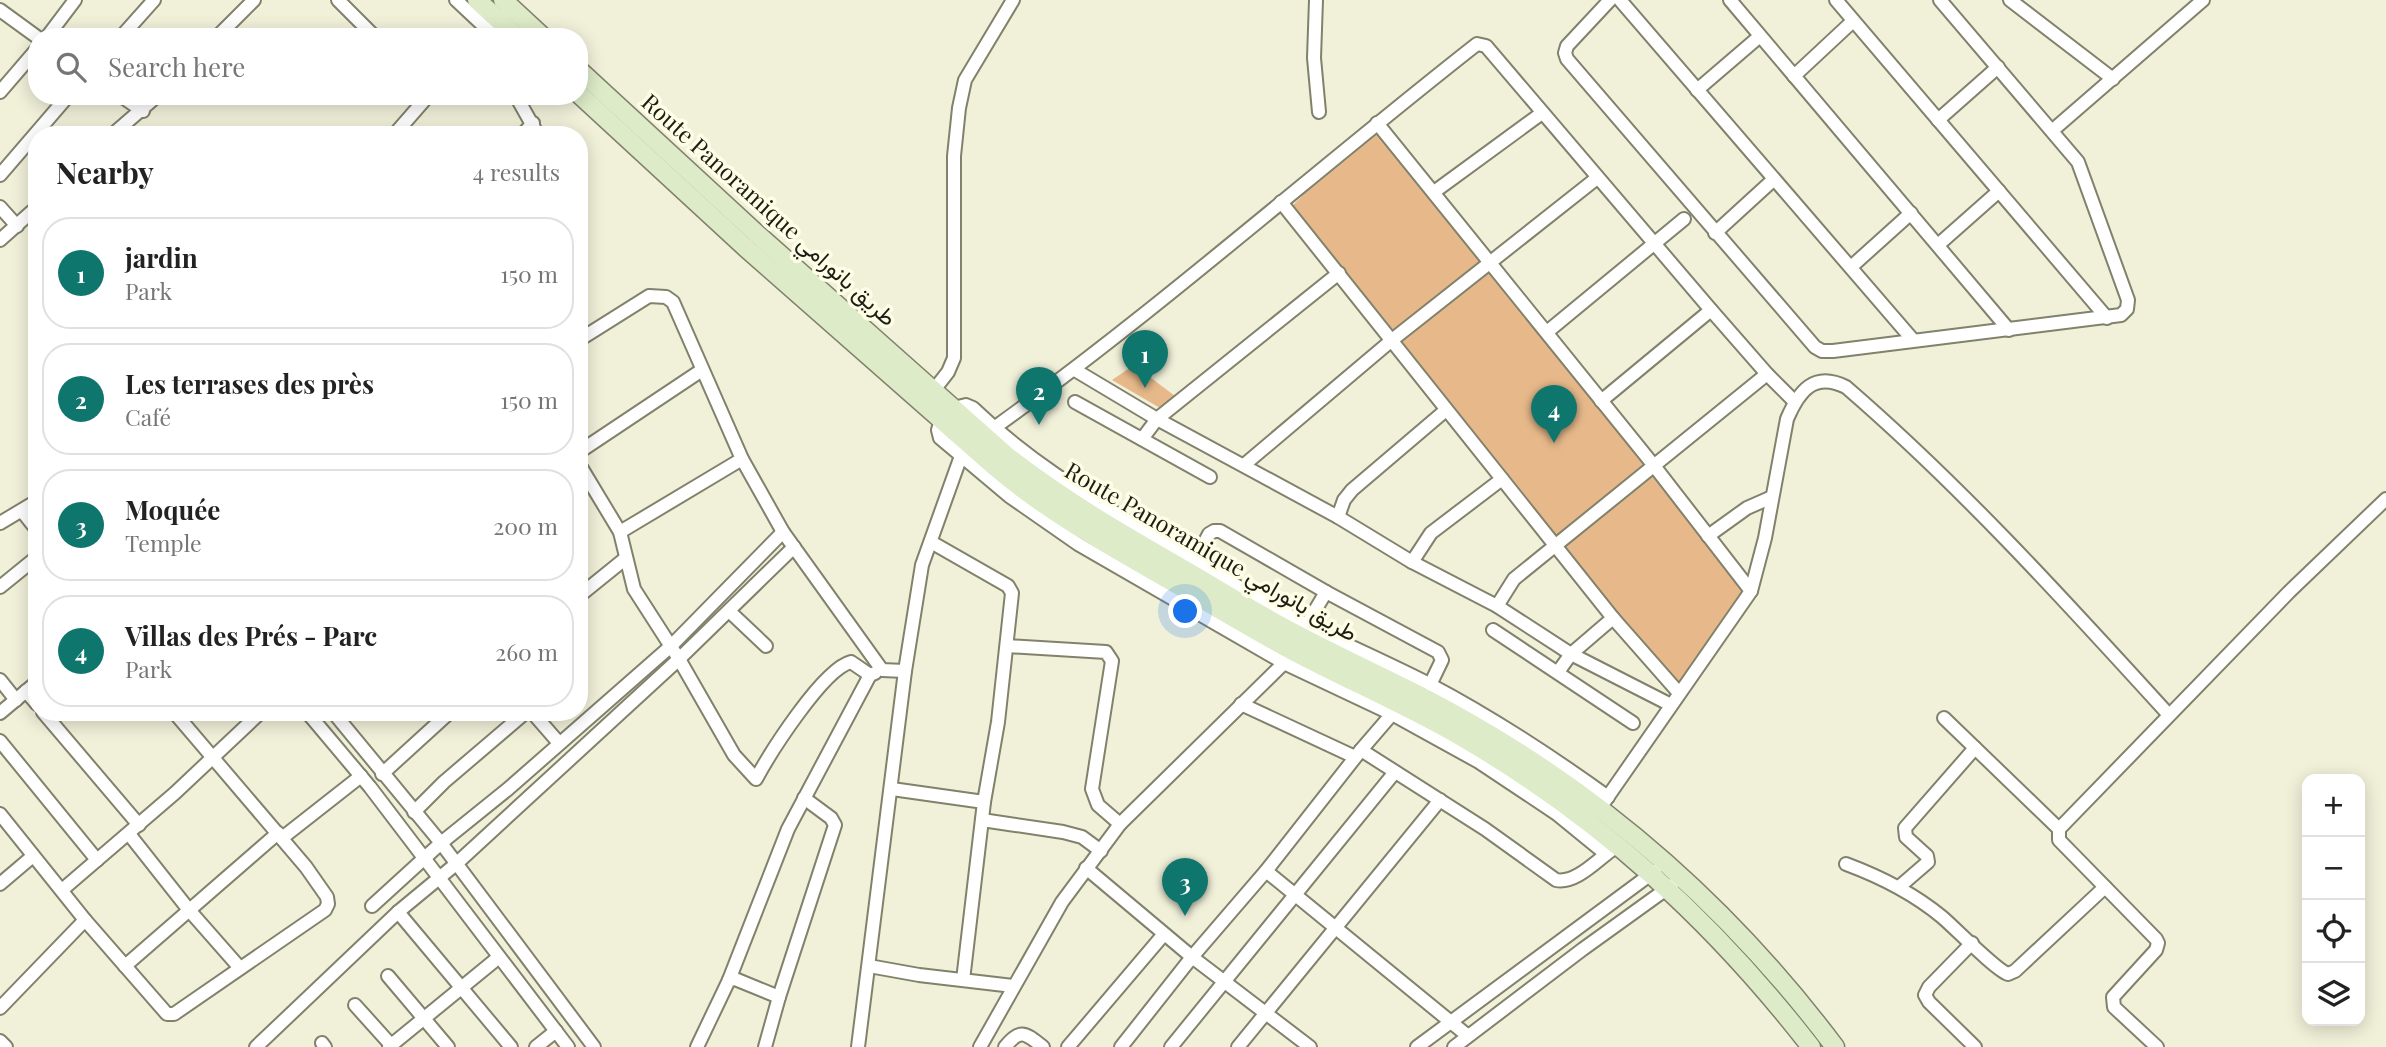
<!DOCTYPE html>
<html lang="en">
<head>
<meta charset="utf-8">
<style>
  body { margin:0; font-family:"Playfair Display",Vazirmatn,serif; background:#f2f2f2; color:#222 }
  .controls { position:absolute; right:21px; bottom:21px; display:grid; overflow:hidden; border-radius:14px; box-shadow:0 4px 18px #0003 }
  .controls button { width:63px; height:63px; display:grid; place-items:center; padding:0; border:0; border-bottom:2px solid #e0e0e0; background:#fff; color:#222; font:35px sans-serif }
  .you { position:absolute; left:1186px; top:612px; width:24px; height:24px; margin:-18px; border:5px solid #fff; border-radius:50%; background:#1a73e8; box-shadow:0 0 0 10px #1a73e833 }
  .badge { display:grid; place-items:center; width:46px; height:46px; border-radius:50%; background:#0f766e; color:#fff; font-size:23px; font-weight:700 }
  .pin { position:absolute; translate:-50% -58px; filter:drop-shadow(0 2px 4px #0008) }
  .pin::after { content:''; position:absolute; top:37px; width:24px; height:21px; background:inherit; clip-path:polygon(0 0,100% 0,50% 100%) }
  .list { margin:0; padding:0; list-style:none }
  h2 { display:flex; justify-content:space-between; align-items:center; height:91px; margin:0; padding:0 28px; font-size:30px }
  h2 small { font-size:23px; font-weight:400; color:#767676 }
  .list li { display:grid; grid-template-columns:46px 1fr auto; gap:21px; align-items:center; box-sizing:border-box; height:112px; margin:0 14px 14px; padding:0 14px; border:2px solid #e0e0e0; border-radius:28px }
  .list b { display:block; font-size:26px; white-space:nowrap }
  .list p { margin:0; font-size:23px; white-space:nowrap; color:#767676 }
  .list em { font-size:23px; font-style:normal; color:#767676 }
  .icon { flex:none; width:38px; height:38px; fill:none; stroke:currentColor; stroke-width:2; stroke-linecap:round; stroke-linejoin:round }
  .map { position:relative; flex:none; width:2386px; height:1047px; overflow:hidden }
  .search { position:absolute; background:#fff; box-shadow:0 4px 18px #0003; left:28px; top:28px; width:560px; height:77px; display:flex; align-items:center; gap:18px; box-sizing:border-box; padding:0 24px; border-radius:28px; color:#767676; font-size:26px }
  .panel { position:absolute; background:#fff; box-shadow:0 4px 18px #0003; left:28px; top:126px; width:560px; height:595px; border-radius:28px }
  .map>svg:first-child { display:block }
  .green { fill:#e7b98a }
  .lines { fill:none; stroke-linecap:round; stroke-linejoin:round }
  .street-casing { stroke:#81816c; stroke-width:16 }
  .secondary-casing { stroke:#81816c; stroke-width:21 }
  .street { stroke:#fff; stroke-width:12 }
  .secondary { stroke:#ddebc8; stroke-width:18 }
  .labels { text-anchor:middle; stroke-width:7; stroke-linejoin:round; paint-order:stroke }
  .street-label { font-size:23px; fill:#1d1d14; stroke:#fefee7 }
</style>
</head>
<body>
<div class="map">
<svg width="2386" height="1047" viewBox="0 0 2386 1047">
  <rect width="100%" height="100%" fill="#f1f1da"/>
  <!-- green -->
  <g class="green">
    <path d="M1377,123L1751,591L1679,693L1288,210Z"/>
    <path d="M1134,365L1175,396L1160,408L1112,380Z"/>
  </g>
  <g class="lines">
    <defs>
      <g id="street">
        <path d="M338,0L375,37"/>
        <path d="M456,0L489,31"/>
        <path d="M1316,0L1314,58L1319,112"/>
        <path d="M1610,0L1567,46L1565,53L1567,59L1815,347L1822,351H1833L2121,315L2127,309L2128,300L2078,162L1940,0"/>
        <path d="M1620,0L1913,340"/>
        <path d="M1730,0L2009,330"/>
        <path d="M1836,0L2107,318"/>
        <path d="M2010,0L2113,79"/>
        <path d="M0,10L37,37"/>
        <path d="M47,37L75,0"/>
        <path d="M121,37L154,0"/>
        <path d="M217,37L254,0"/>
        <path d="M484,37L502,16"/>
        <path d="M1794,76L1853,21"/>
        <path d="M1697,90L1760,36"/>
        <path d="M0,92L37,49"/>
        <path d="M121,96L143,111"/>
        <path d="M516,96L538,135"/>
        <path d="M1938,120L1998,67"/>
        <path d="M1377,123L1655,467L1751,591"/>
        <path d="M2053,130L2203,0"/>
        <path d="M112,135L157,96"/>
        <path d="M394,135L428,96"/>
        <path d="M522,135L533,123"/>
        <path d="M0,175L68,96"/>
        <path d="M1434,192L1542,113"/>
        <path d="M1281,202L1613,618L1679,693"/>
        <path d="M0,207L17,226"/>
        <path d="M1715,233L1773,180"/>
        <path d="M0,240L37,207"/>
        <path d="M1938,245L1999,191"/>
        <path d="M1851,267L1911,213"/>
        <path d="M1547,332L1684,219"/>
        <path d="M579,340L649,296L666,297L673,302L742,459L783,532L882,670L905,671"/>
        <path d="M1075,370L1157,419L1338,517L1412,562L1497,606L1571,654L1671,705"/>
        <path d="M930,395L948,372L954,358V156L959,108L965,80L1013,0"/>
        <path d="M1601,401L1711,310"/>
        <path d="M1075,402L1210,477"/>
        <path d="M954,408L966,405L973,408C1026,459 1082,493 1145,531C1197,563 1251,595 1305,624C1346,645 1388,663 1429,684C1492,717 1551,756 1608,797"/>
        <path d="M941,420L938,430L940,438L1009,496L1078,544L1284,663L1392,714L1479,762L1557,814L1606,854"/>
        <path d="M994,428C1161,308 1315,171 1477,44L1486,46L1711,310L1767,374L1794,401"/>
        <path d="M1142,439L1157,419L1339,273"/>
        <path d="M579,452L702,370"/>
        <path d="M579,464L620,532L634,589L679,659L734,755L756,779C770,753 823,669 851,662L870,675"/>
        <path d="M1244,465L1392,340L1597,178"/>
        <path d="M22,511L37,530"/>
        <path d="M1338,517L1344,500L1352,490L1446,410"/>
        <path d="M0,523L37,501"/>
        <path d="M620,532L742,459"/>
        <path d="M1708,536L1747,508L1772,497"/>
        <path d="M931,542L1008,586L1012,593L998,722L984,802L963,980"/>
        <path d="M1195,561L1209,534L1214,531H1220L1326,592L1438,652L1442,660L1430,685"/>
        <path d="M1412,562L1431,533L1502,479"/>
        <path d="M0,587L37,557"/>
        <path d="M579,596L626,558"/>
        <path d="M1497,606L1514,579L1767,374"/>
        <path d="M729,611L766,646"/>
        <path d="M1304,629L1326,592"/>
        <path d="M1493,630L1633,723"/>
        <path d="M1558,672L1571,654L1613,618"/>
        <path d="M0,680L16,700"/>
        <path d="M26,691L37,704"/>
        <path d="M1241,704L1355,757"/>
        <path d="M43,712L139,825"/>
        <path d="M307,712L370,787L568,1047"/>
        <path d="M333,712L441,843L594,1047"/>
        <path d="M532,712L559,743"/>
        <path d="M0,713L37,682"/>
        <path d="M1392,714L1361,750L1485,829L1556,880C1576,884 1597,860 1613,849"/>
        <path d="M1944,718L2059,829"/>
        <path d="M0,741L97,860"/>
        <path d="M382,774L450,712"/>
        <path d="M892,789L984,802"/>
        <path d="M1600,808L1751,591L1765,538L1787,419C1799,391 1814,371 1846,387C1963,488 2066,602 2169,715"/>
        <path d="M414,812L444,782L526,712"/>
        <path d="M0,814L85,920L167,1014H174L325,910L328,904L327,897L306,867L174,712"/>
        <path d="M982,820L1063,832L1082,837L1101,851"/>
        <path d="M1120,824L1284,663L1288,657"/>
        <path d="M129,834L189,910L240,968"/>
        <path d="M282,838L361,776"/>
        <path d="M1846,864C1881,877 1913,893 1942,917C1955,928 1996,970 2008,974L2015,971L2105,887"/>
        <path d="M1086,868L1192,957L1310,1047"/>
        <path d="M1266,871L1468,1036"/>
        <path d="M0,884L33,856"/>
        <path d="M1899,887L1928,862L1927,856L1906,837L1905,828L1975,748"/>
        <path d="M62,890L175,793L261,712"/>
        <path d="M372,906L441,843L508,789L671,646L783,532"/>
        <path d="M398,912L511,1047"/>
        <path d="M1972,943L1929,987L1925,995L1929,1002L1975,1047"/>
        <path d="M125,966L278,833"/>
        <path d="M869,966L919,975L1013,986"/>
        <path d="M388,976L448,1047"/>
        <path d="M729,980L788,829L870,675L875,673"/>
        <path d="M355,1005L391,1045"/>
        <path d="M0,1008L85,920"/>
        <path d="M0,1041L6,1047"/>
        <path d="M322,1043L325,1047"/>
        <path d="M256,1047L398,912L456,864L679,659L794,547"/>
        <path d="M389,1047L499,957"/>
        <path d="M536,1047L556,1031"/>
        <path d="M697,1047L729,980L735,979L779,997"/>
        <path d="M765,1047L779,997L835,825L831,818L804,798"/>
        <path d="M858,1047L905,671L922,565L961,456"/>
        <path d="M980,1047L1062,902L1120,824L1098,805L1092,789L1112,661L1106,652L1007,646"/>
        <path d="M1005,1047C1021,1027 1026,1034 1043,1047"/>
        <path d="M1068,1047L1164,934"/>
        <path d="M1121,1047L1192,957L1266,871L1361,750"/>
        <path d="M1171,1047L1395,772"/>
        <path d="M1238,1047L1440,800"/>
        <path d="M1417,1047L1655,871"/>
        <path d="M1454,1047L1583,949L1672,885"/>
        <path d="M2157,1047L2114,1007L2113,997L2156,950L2158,943L2156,939L2059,840V829L2289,592L2386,499"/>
      </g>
      <g id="secondary">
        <path d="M477,0L517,37"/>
        <path d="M503,0L543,37"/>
        <path d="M579,70L757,234L1007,456C1063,500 1124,535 1185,570C1223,592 1261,616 1300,636C1355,665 1411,689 1465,720C1610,802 1735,914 1835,1047"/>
        <path d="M579,94L745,247L994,466C1042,507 1094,537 1148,568C1196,595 1243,624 1291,650C1349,681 1409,706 1465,739C1603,820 1713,921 1811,1047"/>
      </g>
    </defs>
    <!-- street casing -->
    <use href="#street" class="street-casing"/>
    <!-- secondary casing -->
    <use href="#secondary" class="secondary-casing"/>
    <!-- street -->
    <use href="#street" class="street"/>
    <!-- secondary -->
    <use href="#secondary" class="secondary"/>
  </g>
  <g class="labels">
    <!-- street labels -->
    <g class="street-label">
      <text transform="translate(769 210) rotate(42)" y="8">Route Panoramique طريق بانورامي</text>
      <text transform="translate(1211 552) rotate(30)" y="8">Route Panoramique طريق بانورامي</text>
    </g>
  </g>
</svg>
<div class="controls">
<button>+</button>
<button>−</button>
<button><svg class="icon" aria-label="locate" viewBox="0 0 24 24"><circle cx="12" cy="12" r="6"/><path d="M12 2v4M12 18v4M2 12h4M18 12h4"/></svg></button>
<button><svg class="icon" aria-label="layers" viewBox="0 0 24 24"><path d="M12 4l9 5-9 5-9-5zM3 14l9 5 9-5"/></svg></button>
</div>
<div class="you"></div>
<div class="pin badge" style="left:1145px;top:388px">1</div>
<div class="pin badge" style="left:1039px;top:425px">2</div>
<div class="pin badge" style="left:1185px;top:916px">3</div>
<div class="pin badge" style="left:1554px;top:443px">4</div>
<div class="search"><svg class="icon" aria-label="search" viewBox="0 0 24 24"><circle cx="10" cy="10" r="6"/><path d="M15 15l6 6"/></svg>Search here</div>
<section class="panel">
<h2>Nearby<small>4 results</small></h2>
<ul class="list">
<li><span class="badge">1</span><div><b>jardin</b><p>Park</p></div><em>150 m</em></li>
<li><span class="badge">2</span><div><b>Les terrases des près</b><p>Café</p></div><em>150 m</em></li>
<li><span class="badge">3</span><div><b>Moquée</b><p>Temple</p></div><em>200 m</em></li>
<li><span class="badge">4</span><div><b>Villas des Prés - Parc</b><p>Park</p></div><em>260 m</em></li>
</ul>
</section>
</div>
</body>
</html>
